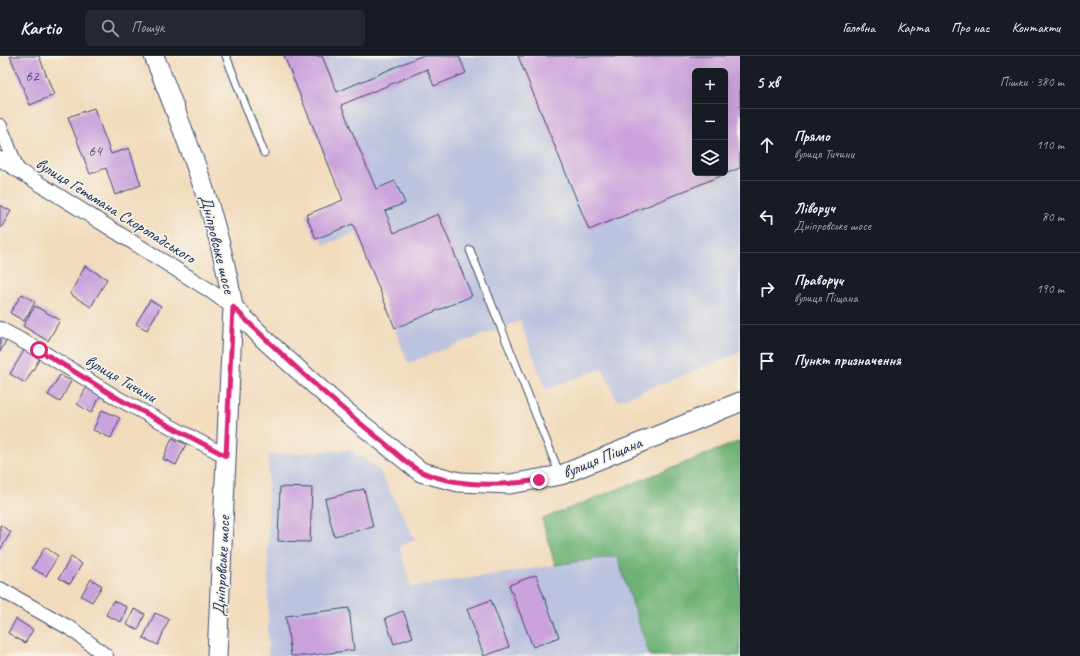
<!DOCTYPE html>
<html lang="uk">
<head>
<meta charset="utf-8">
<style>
  body { margin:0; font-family:Caveat,sans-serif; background:#242831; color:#f1f3f6 }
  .controls { position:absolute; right:12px; top:12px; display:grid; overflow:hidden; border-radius:6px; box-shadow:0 4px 16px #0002 }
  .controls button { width:36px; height:36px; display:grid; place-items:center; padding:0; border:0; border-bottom:1px solid #363941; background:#171b24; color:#f1f3f6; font:20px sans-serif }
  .stop { position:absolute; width:12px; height:12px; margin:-9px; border:3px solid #db2777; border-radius:50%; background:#fff }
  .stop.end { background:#db2777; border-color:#fff; box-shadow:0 1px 4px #0008 }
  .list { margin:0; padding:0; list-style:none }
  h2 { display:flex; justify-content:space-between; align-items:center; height:52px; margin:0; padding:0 16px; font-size:17px }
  h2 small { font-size:13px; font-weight:400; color:#9ea1a6 }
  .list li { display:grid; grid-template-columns:26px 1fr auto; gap:12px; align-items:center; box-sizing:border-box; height:72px; padding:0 16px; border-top:1px solid #363941 }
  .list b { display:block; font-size:15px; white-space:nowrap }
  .list p { margin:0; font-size:13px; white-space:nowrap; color:#9ea1a6 }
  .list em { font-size:13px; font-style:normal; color:#9ea1a6 }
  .icon { flex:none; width:22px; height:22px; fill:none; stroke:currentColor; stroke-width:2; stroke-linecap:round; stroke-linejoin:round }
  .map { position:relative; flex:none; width:740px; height:600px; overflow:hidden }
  header { display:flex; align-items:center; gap:24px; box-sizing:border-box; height:56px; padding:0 20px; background:#171b24; border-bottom:1px solid #363941 }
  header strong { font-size:19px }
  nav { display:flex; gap:22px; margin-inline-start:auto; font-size:14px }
  .search { width:280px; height:36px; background:#242831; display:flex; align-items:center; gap:10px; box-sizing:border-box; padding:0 14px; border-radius:6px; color:#9ea1a6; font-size:15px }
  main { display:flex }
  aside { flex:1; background:#171b24 }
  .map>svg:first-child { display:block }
  .industrial { fill:#bcc3de; fill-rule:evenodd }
  .forest { fill:#6eb276; stroke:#44706a }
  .building { fill:#cba2dc; fill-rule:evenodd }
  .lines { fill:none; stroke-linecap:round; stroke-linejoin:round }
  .lane-casing { stroke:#3b496c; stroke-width:9 }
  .street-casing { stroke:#3b496c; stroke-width:16 }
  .secondary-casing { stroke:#3b496c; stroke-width:21 }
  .lane { stroke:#fff; stroke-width:7 }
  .street { stroke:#fff; stroke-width:14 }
  .secondary { stroke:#fff; stroke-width:19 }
  .route { stroke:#db2777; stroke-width:5 }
  .labels { text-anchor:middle; stroke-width:3.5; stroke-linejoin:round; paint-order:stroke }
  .number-label { font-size:15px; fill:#474c7e }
  .street-label { font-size:17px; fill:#1b2f5e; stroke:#f7f3e8 }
</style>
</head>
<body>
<header>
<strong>Kartio</strong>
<div class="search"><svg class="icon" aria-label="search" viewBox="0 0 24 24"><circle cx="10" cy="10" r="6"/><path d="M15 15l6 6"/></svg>Пошук</div>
<nav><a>Головна</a><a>Карта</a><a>Про нас</a><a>Контакти</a></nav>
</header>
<main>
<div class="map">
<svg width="740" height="600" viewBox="0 0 740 600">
  <rect width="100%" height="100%" fill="#f7f3e8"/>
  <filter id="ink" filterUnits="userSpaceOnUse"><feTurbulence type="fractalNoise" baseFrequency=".025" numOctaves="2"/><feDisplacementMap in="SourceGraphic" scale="8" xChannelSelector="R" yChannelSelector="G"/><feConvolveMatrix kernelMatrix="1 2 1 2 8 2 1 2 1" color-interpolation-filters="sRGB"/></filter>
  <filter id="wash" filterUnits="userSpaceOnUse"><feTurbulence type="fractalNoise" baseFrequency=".012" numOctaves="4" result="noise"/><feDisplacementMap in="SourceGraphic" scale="16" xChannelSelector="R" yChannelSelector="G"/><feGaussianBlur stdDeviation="0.9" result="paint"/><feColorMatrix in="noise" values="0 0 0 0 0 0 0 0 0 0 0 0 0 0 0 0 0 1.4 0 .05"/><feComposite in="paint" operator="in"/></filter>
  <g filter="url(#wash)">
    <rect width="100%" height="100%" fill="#f2dbbc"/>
    <!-- industrial -->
    <g class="industrial">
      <path d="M294,0H740V297L617,345L603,312L546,334L520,265L408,307L358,176L324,189L313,160L349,146ZM695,15H725V117H695Z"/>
      <path d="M351,394L378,412L415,483L400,491L411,531L617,500L650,600H268V399Z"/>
    </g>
    <!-- forest -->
    <path class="forest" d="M740,385V600H650L617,500L555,509L542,463Z"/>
    <g id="blocks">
      <!-- building -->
      <g class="building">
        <path d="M10,0H39L54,39L30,49Z"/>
        <path d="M284,0H322L337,36L421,0H459L466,17L434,30L427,13L341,49L376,133L395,125L405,147L385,155L394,177L438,158L472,240L395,272L353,168L316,183L306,159L343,144Z"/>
        <path d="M518,0H740V112L589,174ZM695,15H725V117H695Z"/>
        <path d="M94,52L111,98L129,92L141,129L115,139L106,112L90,118L68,61Z"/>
        <path d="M0,149L11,155L1,172H0Z"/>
        <path d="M85,210L107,223L91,251L70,238Z"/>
        <path d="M22,238L35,246L24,265L10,257Z"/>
        <path d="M150,244L161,250L147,274L136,268Z"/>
        <path d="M35,250L60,264L48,285L23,270Z"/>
        <path d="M0,279L7,283L0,296Z"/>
        <path d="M25,293L40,302L25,327L10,318Z"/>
        <path d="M60,319L71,325L60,346L48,339Z"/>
        <path d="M88,329L102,337L91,357L77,348Z"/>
        <path d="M102,354L120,362L111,382L93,374Z"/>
        <path d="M172,382L186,388L176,409L163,403Z"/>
        <path d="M280,431L312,432L310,486L278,485Z"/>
        <path d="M364,433L373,471L334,480L325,443Z"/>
        <path d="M0,469L11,476L0,494Z"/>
        <path d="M45,491L58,500L46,520L32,512Z"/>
        <path d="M71,501L82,508L70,528L59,522Z"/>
        <path d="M536,519L559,581L533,591L509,529Z"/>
        <path d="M91,523L102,530L92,546L81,540Z"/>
        <path d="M491,544L509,591L484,600L467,553Z"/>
        <path d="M113,545L127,551L121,566L106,559Z"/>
        <path d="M349,552L354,594L306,600H291L286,560Z"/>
        <path d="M134,553L145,558L138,574L127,569Z"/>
        <path d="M403,555L413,581L394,588L385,562Z"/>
        <path d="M155,557L169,563L158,589L143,582Z"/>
        <path d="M16,563L33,574L25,587L8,577Z"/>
      </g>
    </g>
  </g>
  <g filter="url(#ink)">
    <use href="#blocks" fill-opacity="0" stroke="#3b496c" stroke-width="1"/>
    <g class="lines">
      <defs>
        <g id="lane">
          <path d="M226,0L264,97"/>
          <path d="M470,194L560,419"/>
        </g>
        <g id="street">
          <path d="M0,70L17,113"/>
          <path d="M0,103L209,234L233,251"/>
          <path d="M0,273L39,294L119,343L226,400"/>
          <path d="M0,533L73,574L106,600"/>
        </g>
        <g id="secondary">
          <path d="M154,0C187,83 219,162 233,251L217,600"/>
          <path d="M233,251L267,286L341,352L421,416L459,426L510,428L561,419L740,346"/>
        </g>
      </defs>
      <!-- lane casing -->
      <use href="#lane" class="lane-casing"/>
      <!-- street casing -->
      <use href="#street" class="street-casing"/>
      <!-- secondary casing -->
      <use href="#secondary" class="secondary-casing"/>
      <!-- lane -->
      <use href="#lane" class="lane"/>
      <!-- street -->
      <use href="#street" class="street"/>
      <!-- secondary -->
      <use href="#secondary" class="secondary"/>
    </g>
  </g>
  <g class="lines" filter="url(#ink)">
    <!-- route -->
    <path class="route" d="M39,294L119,343L226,400L233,251C280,298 329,343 382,385C392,393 411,412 422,416C459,432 501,430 539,424"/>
  </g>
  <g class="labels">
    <!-- number labels -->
    <g class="number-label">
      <text x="32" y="25">62</text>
      <text x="95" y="100">64</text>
    </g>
    <!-- street labels -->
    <g class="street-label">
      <text transform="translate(116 154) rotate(32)" y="6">вулиця Гетьмана Скоропадського</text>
      <text transform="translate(218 188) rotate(76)" y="6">Дніпровське шосе</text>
      <text transform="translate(121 322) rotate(30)" y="6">вулиця Тичини</text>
      <text transform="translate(602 401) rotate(-22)" y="6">вулиця Піщана</text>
      <text transform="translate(221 510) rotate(-87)" y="6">Дніпровське шосе</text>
    </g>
  </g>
</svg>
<div class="controls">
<button>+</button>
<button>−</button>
<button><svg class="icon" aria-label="layers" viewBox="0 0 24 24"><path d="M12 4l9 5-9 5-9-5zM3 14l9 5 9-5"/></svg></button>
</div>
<div class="stop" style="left:39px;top:294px"></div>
<div class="stop end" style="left:539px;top:424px"></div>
</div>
<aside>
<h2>5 хв<small>Пішки · 380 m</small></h2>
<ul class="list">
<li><svg class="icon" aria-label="ahead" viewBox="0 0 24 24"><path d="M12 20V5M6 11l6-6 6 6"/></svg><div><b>Прямо</b><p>вулиця Тичини</p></div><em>110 m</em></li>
<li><svg class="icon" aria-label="left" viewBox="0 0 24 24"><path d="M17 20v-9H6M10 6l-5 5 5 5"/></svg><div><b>Ліворуч</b><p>Дніпровське шосе</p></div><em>80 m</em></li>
<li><svg class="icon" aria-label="right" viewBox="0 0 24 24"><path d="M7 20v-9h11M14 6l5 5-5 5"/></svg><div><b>Праворуч</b><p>вулиця Піщана</p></div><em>190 m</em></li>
<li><svg class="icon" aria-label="arrive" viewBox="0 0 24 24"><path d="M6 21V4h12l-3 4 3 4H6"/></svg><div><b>Пункт призначення</b></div></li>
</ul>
</aside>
</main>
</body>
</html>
